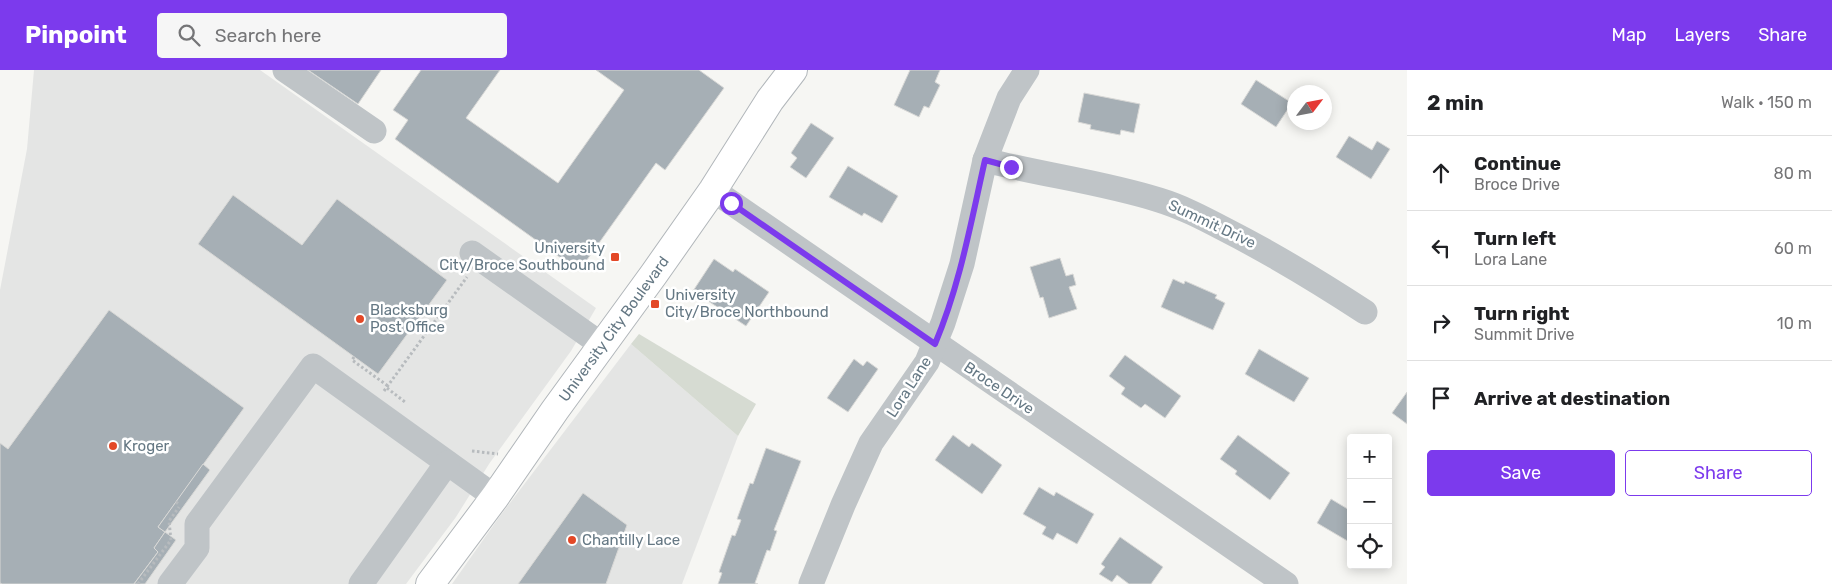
<!DOCTYPE html>
<html lang="en">
<head>
<meta charset="utf-8">
<style>
  body { margin:0; font-family:Rubik,sans-serif; background:#f6f6f6; color:#202124 }
  .controls { position:absolute; right:15px; bottom:15px; display:grid; overflow:hidden; border-radius:5px; box-shadow:0 2px 12px #0003 }
  .controls button { width:45px; height:45px; display:grid; place-items:center; padding:0; border:0; border-bottom:1px solid #e0e0e0; background:#fff; color:#202124; font:25px sans-serif }
  .compass { position:absolute; left:1287px; top:15px; width:45px; height:45px; border-radius:50%; background:#fff; box-shadow:0 2px 12px #0003; rotate:58deg }
  .stop { position:absolute; width:15px; height:15px; margin:-11px; border:4px solid #7c3aed; border-radius:50%; background:#fff }
  .stop.end { background:#7c3aed; border-color:#fff; box-shadow:0 1px 5px #0008 }
  .list { margin:0; padding:0; list-style:none }
  h2 { display:flex; justify-content:space-between; align-items:center; height:65px; margin:0; padding:0 20px; font-size:21px }
  h2 small { font-size:16px; font-weight:400; color:#757577 }
  .list li { display:grid; grid-template-columns:32px 1fr auto; gap:15px; align-items:center; box-sizing:border-box; height:75px; padding:0 20px; border-top:1px solid #e0e0e0 }
  .list b { display:block; font-size:19px; white-space:nowrap }
  .list p { margin:0; font-size:16px; white-space:nowrap; color:#757577 }
  .list em { font-size:16px; font-style:normal; color:#757577 }
  .actions { display:flex; gap:10px; padding:15px 20px }
  .actions a { flex:1; padding:11px 0; border:1px solid #7c3aed; border-radius:5px; text-align:center; font-size:18px; color:#7c3aed }
  .actions .main { background:#7c3aed; color:#fff }
  .icon { flex:none; width:28px; height:28px; fill:none; stroke:currentColor; stroke-width:2; stroke-linecap:round; stroke-linejoin:round }
  .map { position:relative; flex:none; width:1407px; height:514px; overflow:hidden }
  header { display:flex; align-items:center; gap:30px; box-sizing:border-box; height:70px; padding:0 25px; background:#7c3aed; color:#fff }
  header strong { font-size:24px }
  nav { display:flex; gap:28px; margin-inline-start:auto; font-size:18px }
  .search { width:350px; height:45px; background:#f6f6f6; display:flex; align-items:center; gap:12px; box-sizing:border-box; padding:0 18px; border-radius:5px; color:#757577; font-size:19px }
  main { display:flex }
  aside { flex:1; background:#fff }
  .map>svg:first-child { display:block }
  .built { fill:#e4e5e4 }
  .green { fill:#d6dbd2 }
  .building { fill:#a6afb5; stroke:#d8d8d6 }
  .lines { fill:none; stroke-linecap:round; stroke-linejoin:round }
  .major-casing { stroke:#b1b6ba; stroke-width:30 }
  .path { stroke:#b7bbbe; stroke-width:3; stroke-dasharray:2.5 2.5; stroke-linecap:butt }
  .minor { stroke:#bfc4c7; stroke-width:25 }
  .major { stroke:#fff; stroke-width:28 }
  .route { stroke:#7c3aed; stroke-width:6 }
  .poi-dot { fill:#e34827; stroke:#fff; stroke-width:2 }
  .labels { text-anchor:middle; stroke-width:5; stroke-linejoin:round; paint-order:stroke }
  .street-label { font-size:15px; fill:#657884; stroke:#fff }
  .poi-label { font-size:15px; fill:#657884; stroke:#fff; text-anchor:start }
</style>
</head>
<body>
<header>
<strong>Pinpoint</strong>
<div class="search"><svg class="icon" aria-label="search" viewBox="0 0 24 24"><circle cx="10" cy="10" r="6"/><path d="M15 15l6 6"/></svg>Search here</div>
<nav><a>Map</a><a>Layers</a><a>Share</a></nav>
</header>
<main>
<div class="map">
<svg width="1407" height="514" viewBox="0 0 1407 514">
  <rect width="100%" height="100%" fill="#f6f6f3"/>
  <!-- built -->
  <g class="built">
    <path d="M34,0H260L596,238L571,281L489,394L456,447L406,514H0V220L27,79Z"/>
    <path d="M631,274L738,366L682,514H452L500,446Z"/>
  </g>
  <!-- green -->
  <path class="green" d="M639,264L756,334L738,366L631,274Z"/>
  <!-- building -->
  <g class="building">
    <path d="M308,0H381L358,34Z"/>
    <path d="M421,0H500L466,48L558,113L624,20L596,0H699L724,18L665,100L656,93L579,201L395,69L408,50L393,40Z"/>
    <path d="M910,0H940L935,12L940,15L929,38L924,36L919,47L894,35Z"/>
    <path d="M1256,10L1292,33L1276,57L1241,34Z"/>
    <path d="M1084,23L1140,34L1134,63L1121,60L1120,65L1090,59L1091,55L1078,52Z"/>
    <path d="M811,53L834,68L806,108L790,97L797,88L791,83Z"/>
    <path d="M1349,66L1372,80L1377,71L1390,79L1371,109L1336,87Z"/>
    <path d="M848,96L898,126L882,153L864,143L862,146L829,127Z"/>
    <path d="M233,125L302,175L337,129L447,210L378,304L198,174Z"/>
    <path d="M1060,188L1066,206L1073,204L1076,215L1069,217L1077,239L1049,248L1043,227L1040,228L1030,197Z"/>
    <path d="M714,189L733,202L735,199L769,222L746,256L693,221Z"/>
    <path d="M1173,209L1184,214L1185,211L1217,225L1215,228L1225,233L1213,260L1161,237Z"/>
    <path d="M109,240L244,338L158,457L165,462L154,478L158,482L134,514H2L0,513V373L8,379Z"/>
    <path d="M1259,279L1309,308L1294,332L1245,304Z"/>
    <path d="M1125,285L1181,326L1165,348L1145,334L1141,338L1121,324L1125,318L1109,306Z"/>
    <path d="M854,289L863,296L867,291L878,299L848,342L827,328Z"/>
    <path d="M1407,322V354L1392,343Z"/>
    <path d="M953,365L969,377L972,373L1002,395L982,424L935,390Z"/>
    <path d="M1238,365L1290,403L1270,430L1235,404L1237,401L1220,389Z"/>
    <path d="M766,378L801,391L774,460L777,461L770,481L767,480L755,513L758,514H718L722,503L719,502L732,465L735,466L741,450L737,449L750,413L753,414Z"/>
    <path d="M203,394L210,400L165,462L158,457Z"/>
    <path d="M1039,417L1054,426L1056,422L1094,444L1077,474L1057,463L1053,470L1042,464L1046,457L1023,444Z"/>
    <path d="M583,423L627,455L606,514H518Z"/>
    <path d="M1331,429L1351,441V473L1317,453Z"/>
    <path d="M165,462L176,470L145,514H134L158,482L154,478Z"/>
    <path d="M1120,467L1163,497L1151,514H1129L1117,505L1112,512L1099,504L1105,497L1101,494Z"/>
  </g>
  <g class="lines">
    <defs>
      <path id="major" d="M430,514L495,427L555,340L654,204L713,120L770,30L793,0"/>
    </defs>
    <!-- major casing -->
    <use href="#major" class="major-casing"/>
    <!-- path -->
    <g class="path">
      <path d="M354,287L352,290L388,316"/>
      <path d="M387,318L405,332"/>
      <path d="M384,321L467,207"/>
      <path d="M472,381L498,384"/>
      <path d="M176,432L180,435"/>
      <path d="M138,514L171,470L169,451L179,437"/>
    </g>
    <!-- minor -->
    <g class="minor">
      <path d="M285,0L374,61"/>
      <path d="M985,90C1042,105 1102,112 1159,130C1182,137 1203,148 1224,159C1273,184 1319,212 1365,242"/>
      <path d="M713,120L1286,514"/>
      <path d="M472,183L602,275"/>
      <path d="M170,514L197,478V454L313,296L495,427"/>
      <path d="M361,514L447,393"/>
      <path d="M811,514L843,435L871,373L927,292L943,253L962,194L985,90L1009,28L1027,0"/>
    </g>
    <!-- major -->
    <use href="#major" class="major"/>
  </g>
  <g class="lines">
    <!-- route -->
    <path class="route" d="M731,133L935,274C960,215 971,152 985,90L1011,97"/>
  </g>
  <!-- markers -->
  <g class="poi-dot">
    <rect x="610" y="182" width="10" height="10" rx="2.5"/>
    <rect x="650" y="229" width="10" height="10" rx="2.5"/>
    <circle cx="360" cy="249" r="5"/>
    <circle cx="113" cy="376" r="5"/>
    <circle cx="572" cy="470" r="5"/>
  </g>
  <g class="labels">
    <!-- street labels -->
    <g class="street-label">
      <text transform="translate(1212 154) rotate(25)" y="5">Summit Drive</text>
      <text transform="translate(614 259) rotate(-54)" y="5">University City Boulevard</text>
      <text transform="translate(909 317) rotate(-57)" y="5">Lora Lane</text>
      <text transform="translate(999 318) rotate(34)" y="5">Broce Drive</text>
    </g>
    <!-- poi labels -->
    <g class="poi-label">
      <text x="605" y="183" text-anchor="end">University<tspan x="605" dy="17">City/Broce Southbound</tspan></text>
      <text x="665" y="230">University<tspan x="665" dy="17">City/Broce Northbound</tspan></text>
      <text x="370" y="245">Blacksburg<tspan x="370" dy="17">Post Office</tspan></text>
      <text x="123" y="381">Kroger</text>
      <text x="582" y="475">Chantilly Lace</text>
    </g>
  </g>
</svg>
<div class="controls">
<button>+</button>
<button>−</button>
<button><svg class="icon" aria-label="locate" viewBox="0 0 24 24"><circle cx="12" cy="12" r="6"/><path d="M12 2v4M12 18v4M2 12h4M18 12h4"/></svg></button>
</div>
<svg class="compass" viewBox="-18 -18 36 36"><path d="M0-13l5 13h-10z" fill="#e53935"/><path d="M0 13l5-13h-10z" fill="#757577"/></svg>
<div class="stop" style="left:731px;top:133px"></div>
<div class="stop end" style="left:1011px;top:97px"></div>
</div>
<aside>
<h2>2 min<small>Walk · 150 m</small></h2>
<ul class="list">
<li><svg class="icon" aria-label="ahead" viewBox="0 0 24 24"><path d="M12 20V5M6 11l6-6 6 6"/></svg><div><b>Continue</b><p>Broce Drive</p></div><em>80 m</em></li>
<li><svg class="icon" aria-label="left" viewBox="0 0 24 24"><path d="M17 20v-9H6M10 6l-5 5 5 5"/></svg><div><b>Turn left</b><p>Lora Lane</p></div><em>60 m</em></li>
<li><svg class="icon" aria-label="right" viewBox="0 0 24 24"><path d="M7 20v-9h11M14 6l5 5-5 5"/></svg><div><b>Turn right</b><p>Summit Drive</p></div><em>10 m</em></li>
<li><svg class="icon" aria-label="arrive" viewBox="0 0 24 24"><path d="M6 21V4h12l-3 4 3 4H6"/></svg><div><b>Arrive at destination</b></div></li>
</ul>
<div class="actions"><a class="main">Save</a><a>Share</a></div>
</aside>
</main>
</body>
</html>
